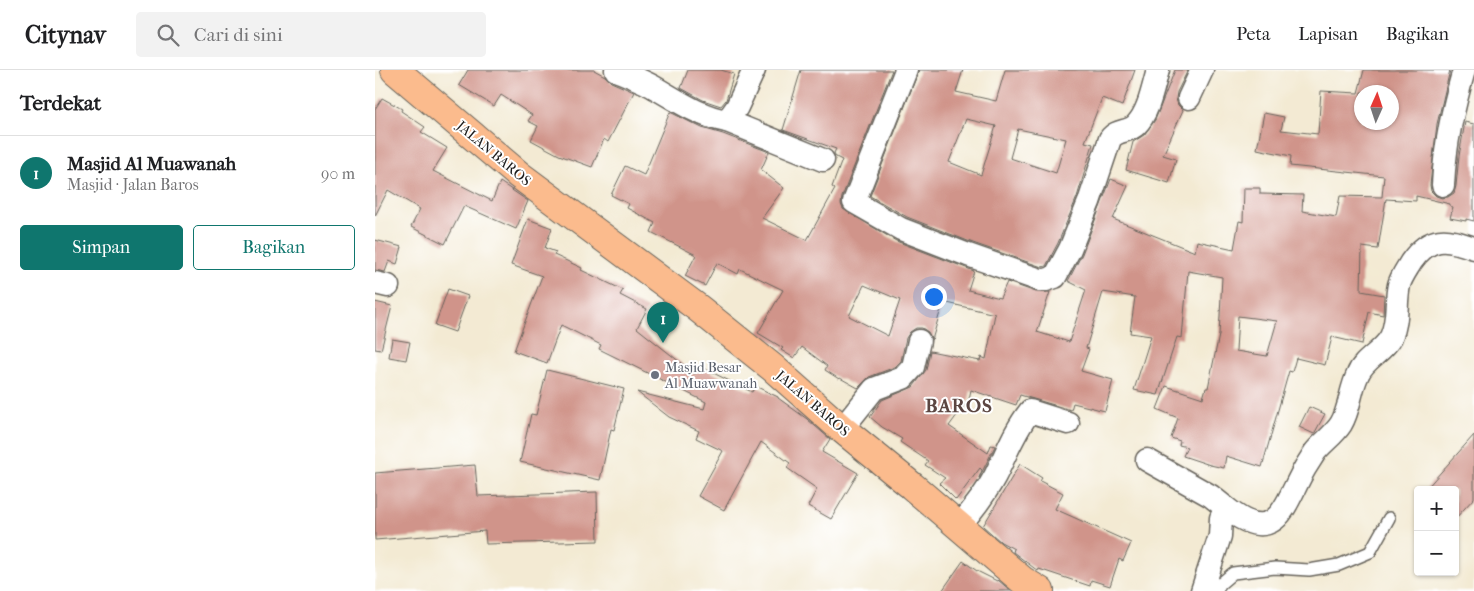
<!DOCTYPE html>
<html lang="id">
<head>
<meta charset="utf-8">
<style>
  body { margin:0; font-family:"IM FELL French Canon",serif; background:#f2f2f2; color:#202124 }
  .controls { position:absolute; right:15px; bottom:15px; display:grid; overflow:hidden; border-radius:5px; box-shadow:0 1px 4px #0004 }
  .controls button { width:45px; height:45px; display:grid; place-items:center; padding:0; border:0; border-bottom:1px solid #e0e0e0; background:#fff; color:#202124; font:25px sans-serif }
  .compass { position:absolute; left:979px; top:15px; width:45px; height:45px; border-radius:50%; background:#fff; box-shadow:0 1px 4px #0004; rotate:3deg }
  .you { position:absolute; left:558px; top:226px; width:18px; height:18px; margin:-12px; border:4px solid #fff; border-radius:50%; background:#1a73e8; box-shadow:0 0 0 8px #1a73e833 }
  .badge { display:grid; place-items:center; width:32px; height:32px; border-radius:50%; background:#0f766e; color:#fff; font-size:16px; font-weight:700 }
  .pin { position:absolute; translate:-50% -41px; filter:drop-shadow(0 1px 2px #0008) }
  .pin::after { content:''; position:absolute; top:26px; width:18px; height:15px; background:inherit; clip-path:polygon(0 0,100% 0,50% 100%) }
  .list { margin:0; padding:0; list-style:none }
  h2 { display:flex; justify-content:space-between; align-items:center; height:65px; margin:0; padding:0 20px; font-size:21px }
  h2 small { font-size:16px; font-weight:400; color:#757577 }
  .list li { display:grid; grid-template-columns:32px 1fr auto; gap:15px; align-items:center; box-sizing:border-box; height:75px; padding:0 20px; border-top:1px solid #e0e0e0 }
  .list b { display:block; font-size:19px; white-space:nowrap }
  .list p { margin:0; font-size:16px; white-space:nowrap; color:#757577 }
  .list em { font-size:16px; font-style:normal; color:#757577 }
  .actions { display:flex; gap:10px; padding:15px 20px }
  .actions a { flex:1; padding:11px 0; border:1px solid #0f766e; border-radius:5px; text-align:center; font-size:18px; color:#0f766e }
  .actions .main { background:#0f766e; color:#fff }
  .icon { flex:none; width:28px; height:28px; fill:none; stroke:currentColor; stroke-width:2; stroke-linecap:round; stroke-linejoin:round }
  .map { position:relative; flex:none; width:1099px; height:521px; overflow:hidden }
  header { display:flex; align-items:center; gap:30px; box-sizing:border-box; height:70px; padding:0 25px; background:#fff; border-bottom:1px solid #e0e0e0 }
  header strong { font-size:24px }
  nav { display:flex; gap:28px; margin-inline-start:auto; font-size:18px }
  .search { width:350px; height:45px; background:#f2f2f2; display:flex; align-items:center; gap:12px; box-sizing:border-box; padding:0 18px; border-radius:5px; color:#757577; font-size:19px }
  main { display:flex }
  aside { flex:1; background:#fff }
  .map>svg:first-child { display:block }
  .building { fill:#d0948a; fill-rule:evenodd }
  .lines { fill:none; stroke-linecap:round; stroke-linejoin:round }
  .service-casing { stroke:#67645c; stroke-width:14 }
  .minor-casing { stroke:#67645c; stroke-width:25 }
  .primary-casing { stroke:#67645c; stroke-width:30 }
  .service { stroke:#fff; stroke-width:11 }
  .minor { stroke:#fff; stroke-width:22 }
  .primary { stroke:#fbbb8d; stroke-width:28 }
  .worship-dot { fill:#6b7280; stroke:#fff; stroke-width:2 }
  .labels { text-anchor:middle; stroke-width:4; stroke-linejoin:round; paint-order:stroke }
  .street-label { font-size:14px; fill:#1c1c1c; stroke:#fff }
  .worship-label { font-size:14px; fill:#5b616d; stroke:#fff; text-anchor:start }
  .district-label { font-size:19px; font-weight:bold; letter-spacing:1px; fill:#5b4642; stroke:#fff }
</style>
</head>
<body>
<header>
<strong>Citynav</strong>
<div class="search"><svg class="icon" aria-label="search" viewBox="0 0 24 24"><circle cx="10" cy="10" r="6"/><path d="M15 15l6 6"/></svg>Cari di sini</div>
<nav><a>Peta</a><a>Lapisan</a><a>Bagikan</a></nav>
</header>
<main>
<aside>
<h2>Terdekat<small></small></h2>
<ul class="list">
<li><span class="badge">1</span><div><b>Masjid Al Muawanah</b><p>Masjid · Jalan Baros</p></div><em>90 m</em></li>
</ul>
<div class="actions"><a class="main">Simpan</a><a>Bagikan</a></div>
</aside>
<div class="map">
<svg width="1099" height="521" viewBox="0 0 1099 521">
  <rect width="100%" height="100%" fill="#fff"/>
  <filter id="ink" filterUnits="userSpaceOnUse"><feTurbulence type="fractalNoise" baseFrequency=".02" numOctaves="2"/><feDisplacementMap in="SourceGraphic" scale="10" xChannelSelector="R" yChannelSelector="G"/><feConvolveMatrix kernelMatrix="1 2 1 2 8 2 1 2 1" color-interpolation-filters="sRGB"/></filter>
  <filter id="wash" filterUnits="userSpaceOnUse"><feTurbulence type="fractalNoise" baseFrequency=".0096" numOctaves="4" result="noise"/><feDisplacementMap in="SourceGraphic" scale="20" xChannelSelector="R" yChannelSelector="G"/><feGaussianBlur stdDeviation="1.12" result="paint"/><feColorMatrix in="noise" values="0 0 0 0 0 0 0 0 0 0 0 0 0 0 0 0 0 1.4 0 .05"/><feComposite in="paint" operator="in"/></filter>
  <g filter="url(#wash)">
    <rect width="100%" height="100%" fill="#f3ead3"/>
    <g id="blocks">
      <!-- building -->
      <g class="building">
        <path d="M93,0H219L230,6L236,12L259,22L233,72L229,69L217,97L184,85L156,70L163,56L153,51L157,45L126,25L119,36L84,15Z"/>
        <path d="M313,0H346L359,4L351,30L346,36L328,30L306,18Z"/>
        <path d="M426,0H517L467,127L466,134L468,139L521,171L599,201L593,220L625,228L632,212L661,222H675L662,262L694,272L711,220L693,211L707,184L736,109L753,116L738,149L820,182L822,171L859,179L864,151L868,152L869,118H885V124L928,125L927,141L961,147L965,126L1007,127L1009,106L915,96L916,86L882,79L889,43L909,47L906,60L943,64L946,21L983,23L989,0H1075L1062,54L1055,115L1056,121L1061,126L1067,128L1073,127L1079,123L1081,116L1084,86L1090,52L1099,54V151L1091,149V151L1075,148L1078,137L1075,136V134L1041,126V131L1011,129L1003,179L987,177L986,221L1009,225L1008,245L994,242L987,274L957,267L950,295L921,288L917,302L914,301L887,397L851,386L849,398L835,395L808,386L812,377L804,375L805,371L796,368L803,348L782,339L791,316L828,328L831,318H833L844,265L847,207L813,201L807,268L802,267L783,325L759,320L776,266L755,263L760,227L728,222L711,278L714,279L706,301L738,310L730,341L698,333L696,340L645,325L641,335L596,320L594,329L574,356L613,383L616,375L620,376L604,408L607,400L605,398L581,430L564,413L570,408L550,395L553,391L525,372L527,369L507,357L495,347L507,330L538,317L551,300L555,281L605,291L606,287L611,289L620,244L568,232L557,270L553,262L547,258H541L535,262L531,268L526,291L520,297L494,307L483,318L465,308L464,309L450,300L452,296L427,277L419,288L406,280L408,278L383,263L408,220L365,199L363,204L342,193L330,216L310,206L321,185L276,162L280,153L252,138L254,134L236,125L250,96L269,105L295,42L327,58L348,64L394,82L386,100L409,118L387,148L432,170L460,119L457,117L467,90L461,87L459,83L461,79L408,60ZM986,22H1016V52H986ZM489,215L525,230L513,266L474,246ZM863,246L902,251L892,286L861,281Z"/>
        <path d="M544,0H588L581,22L621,31L630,0H760L747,36L727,28L710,72L718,74L702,127L683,173L671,196L667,197L598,173L532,147L495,126ZM591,49L621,56L606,105L574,92ZM643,59L691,69L681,103L635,88Z"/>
        <path d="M800,0H813L802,22L801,29L803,35L808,40L788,85L801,89L794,113L751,100L758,72L769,65L780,50Z"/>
        <path d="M7,28L27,39L26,41L50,57L46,62L72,78L58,101L117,131L125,112L153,131L141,159L89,136L70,174L36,157L45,139L13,120L0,146V39Z"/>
        <path d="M153,149L177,158L170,178L181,182L179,185L207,198L206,200L248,220L245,225L272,239L262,258L320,304L324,296L377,322L380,316L403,327V328L432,349L455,369L447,382L483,403L456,449L433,436L442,419L412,398L415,393L386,372L349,440L323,426L348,381L321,368L324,361L294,347L262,322L329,339L331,332L224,279L226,275L186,255L172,293L139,281L167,206L136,195Z"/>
        <path d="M0,170L27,177L22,194L14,191L10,202L0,200Z"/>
        <path d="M73,219L93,226L80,262L60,255Z"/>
        <path d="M0,232L17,236L6,280L0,279Z"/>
        <path d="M17,269L35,272L31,290L14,287Z"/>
        <path d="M172,300L249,319L239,360L236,359L225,410L145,392L156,344L161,345Z"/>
        <path d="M934,337L950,344L939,364L924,357Z"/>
        <path d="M1099,365V428L1080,449V420H1050Z"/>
        <path d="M645,394L667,408L665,411L688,423L680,439L756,473L748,491L744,489L735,516L716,510L715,516L664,499L663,501L638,482L639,479L626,472L608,456Z"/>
        <path d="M100,395L103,426L222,422L223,471L111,474L110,461L0,470V403Z"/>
        <path d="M588,491L602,501L622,511L623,510L636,521H567Z"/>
      </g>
    </g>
  </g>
  <g filter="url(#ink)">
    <use href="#blocks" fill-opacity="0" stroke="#67645c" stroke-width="1"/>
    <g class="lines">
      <defs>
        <path id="service" d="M842,521L845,514L858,503L900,498L934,500L964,495L995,482L1014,448"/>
        <g id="minor">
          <path d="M241,0C253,5 266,10 277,16C300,29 325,47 352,51L362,37L379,0"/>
          <path d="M531,0L479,132L526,159L593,185L665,210H671L680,207L695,179L714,132L735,69C742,59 753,63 761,55C774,42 778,17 783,0"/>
          <path d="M814,28L827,0"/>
          <path d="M352,51L448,90"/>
          <path d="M1068,115C1070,73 1078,39 1089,0"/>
          <path d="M0,213L13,216"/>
          <path d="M467,359L499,319L528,308L538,297L544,271"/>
          <path d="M772,390L836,426L851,438"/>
          <path d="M583,457C597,441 610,425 620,406C631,384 640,360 655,341L693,353"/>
          <path d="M827,521L845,466L846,448L851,438C903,479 909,434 930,398C933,393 937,387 940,382C948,372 959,365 966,354C975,339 975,320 983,304C989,289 1008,282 1016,267C1024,250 1020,233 1024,215C1026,207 1032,199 1036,192C1055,165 1071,168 1099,178"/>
        </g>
        <path id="primary" d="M20,0L144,105L323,238L398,298L467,359L537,416L627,493L647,510L665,521"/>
      </defs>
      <!-- service casing -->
      <use href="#service" class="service-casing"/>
      <!-- minor casing -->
      <use href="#minor" class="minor-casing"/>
      <!-- primary casing -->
      <use href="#primary" class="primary-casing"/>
      <!-- service -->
      <use href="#service" class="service"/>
      <!-- minor -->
      <use href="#minor" class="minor"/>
      <!-- primary -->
      <use href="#primary" class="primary"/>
    </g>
  </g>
  <!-- markers -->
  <circle class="worship-dot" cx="280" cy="305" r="5"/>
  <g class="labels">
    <!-- street labels -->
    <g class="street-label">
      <text transform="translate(119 83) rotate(40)" y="5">JALAN BAROS</text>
      <text transform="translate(438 333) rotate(41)" y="5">JALAN BAROS</text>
    </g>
    <!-- worship labels -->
    <g class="worship-label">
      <text x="290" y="302">Masjid Besar<tspan x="290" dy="16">Al Muawwanah</tspan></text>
    </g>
    <!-- district labels -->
    <g class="district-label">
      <text x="584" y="342">BAROS</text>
    </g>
  </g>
</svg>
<div class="controls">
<button>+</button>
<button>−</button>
</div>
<svg class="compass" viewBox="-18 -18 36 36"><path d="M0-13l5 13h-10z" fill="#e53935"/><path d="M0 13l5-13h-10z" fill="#757577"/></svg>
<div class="you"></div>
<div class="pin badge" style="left:288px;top:273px">1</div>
</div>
</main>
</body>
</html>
